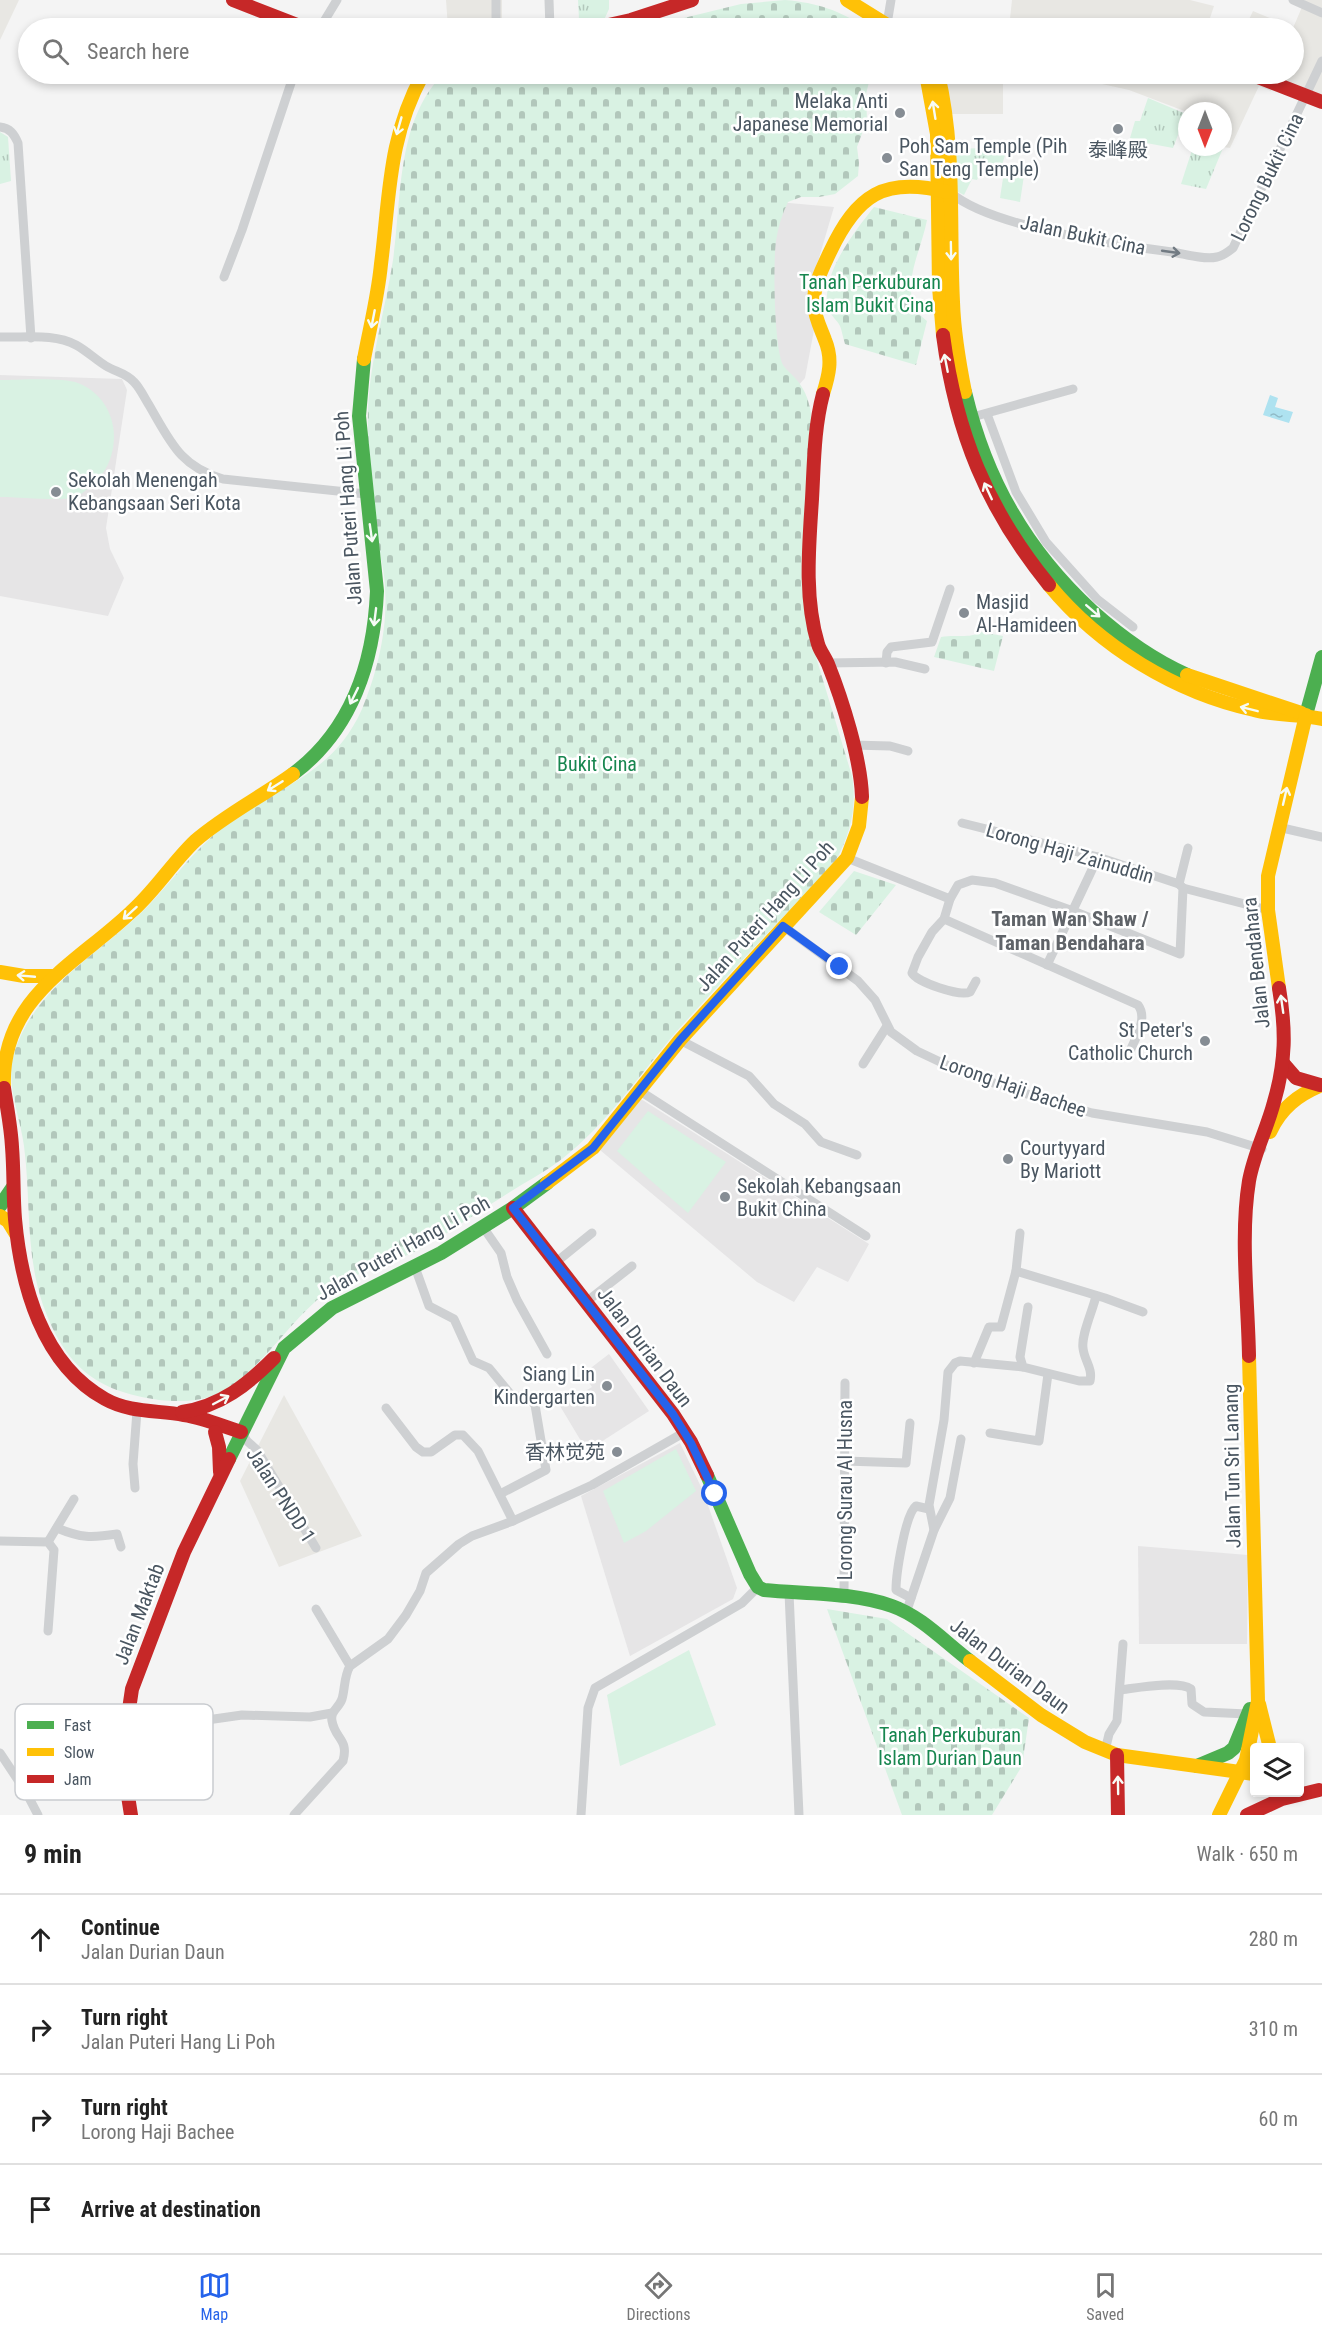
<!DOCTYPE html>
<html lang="en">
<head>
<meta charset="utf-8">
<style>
  body { margin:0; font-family:"Roboto Condensed","Noto Sans SC",sans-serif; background:#f6f6f6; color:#222 }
  .controls { position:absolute; right:18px; bottom:18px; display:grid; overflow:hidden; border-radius:6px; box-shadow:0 3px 9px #0003 }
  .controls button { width:54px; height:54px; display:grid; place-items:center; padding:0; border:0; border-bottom:2px solid #e0e0e0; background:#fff; color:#222; font:30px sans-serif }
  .compass { position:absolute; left:1178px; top:102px; width:54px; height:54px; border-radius:50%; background:#fff; box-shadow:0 3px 9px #0003; rotate:180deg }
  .stop { position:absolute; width:18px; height:18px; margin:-14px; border:4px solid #2563eb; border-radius:50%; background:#fff }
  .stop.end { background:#2563eb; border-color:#fff; box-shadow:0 2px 6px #0008 }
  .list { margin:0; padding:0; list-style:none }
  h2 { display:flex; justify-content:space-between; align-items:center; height:78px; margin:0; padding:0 24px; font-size:26px }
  h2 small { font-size:20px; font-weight:400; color:#767676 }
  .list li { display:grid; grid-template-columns:39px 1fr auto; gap:18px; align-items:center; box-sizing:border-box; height:90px; padding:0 24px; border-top:2px solid #e0e0e0 }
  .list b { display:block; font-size:22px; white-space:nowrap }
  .list p { margin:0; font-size:20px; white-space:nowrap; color:#767676 }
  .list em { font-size:20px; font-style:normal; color:#767676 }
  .icon { flex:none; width:33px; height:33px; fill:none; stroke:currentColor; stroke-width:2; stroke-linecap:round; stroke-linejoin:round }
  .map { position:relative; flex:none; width:1322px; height:1815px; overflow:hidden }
  .search { position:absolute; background:#fff; box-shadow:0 3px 9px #0003; left:18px; right:18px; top:18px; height:66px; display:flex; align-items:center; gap:15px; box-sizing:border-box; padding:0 21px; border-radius:33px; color:#767676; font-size:22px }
  .sheet { height:438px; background:#fff }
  nav { display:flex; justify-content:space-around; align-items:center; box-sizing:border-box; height:84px; border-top:2px solid #e0e0e0; background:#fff; font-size:16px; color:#767676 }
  nav a { display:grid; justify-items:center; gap:3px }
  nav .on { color:#2563eb }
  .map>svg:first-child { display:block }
  .commercial { fill:#e8e7e3 }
  .education { fill:#e6e5e6 }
  .grass { fill:url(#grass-tufts) }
  .cemetery { fill:url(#cemetery-stones) }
  .park { fill:#d9f2e3 }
  .water { fill:url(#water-ripples) }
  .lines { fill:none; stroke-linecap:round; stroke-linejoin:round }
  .street { stroke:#ced0d2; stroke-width:9 }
  .fast { stroke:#4caf50; stroke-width:14 }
  .slow { stroke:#ffc107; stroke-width:14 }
  .jam { stroke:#c62828; stroke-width:14 }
  .oneway { stroke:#f6fbf6 }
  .oneway2 { stroke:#727b83 }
  .route { stroke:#2563eb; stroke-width:8 }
  .poi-dot { fill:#868d94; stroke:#fff; stroke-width:2 }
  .labels { text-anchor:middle; stroke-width:5; stroke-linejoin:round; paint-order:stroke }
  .poi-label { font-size:20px; fill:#4a5661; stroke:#fff; text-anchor:start }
  .street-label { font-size:20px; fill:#4a5661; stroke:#fff }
  .park-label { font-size:20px; fill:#17864f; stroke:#fff }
  .neighbourhood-label { font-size:21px; font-weight:bold; fill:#5f6368; stroke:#fff }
  .key { fill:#fff; stroke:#c9ccd0; stroke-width:1.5 }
  .key-label { font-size:16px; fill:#4a5661 }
</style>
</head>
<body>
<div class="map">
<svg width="1322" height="1815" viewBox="0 0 1322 1815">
  <defs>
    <pattern id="grass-tufts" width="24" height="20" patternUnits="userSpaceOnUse" patternTransform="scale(1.5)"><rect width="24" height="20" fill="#d9f2e3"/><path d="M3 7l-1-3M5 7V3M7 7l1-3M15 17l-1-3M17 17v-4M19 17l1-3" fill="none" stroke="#b2c7bb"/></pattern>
    <pattern id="cemetery-stones" width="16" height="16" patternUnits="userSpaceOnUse" patternTransform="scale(1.5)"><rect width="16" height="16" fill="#d9f2e3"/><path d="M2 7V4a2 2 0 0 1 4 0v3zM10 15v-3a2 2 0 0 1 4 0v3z" fill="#b2c7bb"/></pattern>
    <pattern id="water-ripples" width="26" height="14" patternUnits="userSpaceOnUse" patternTransform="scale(1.5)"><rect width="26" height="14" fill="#aee2f0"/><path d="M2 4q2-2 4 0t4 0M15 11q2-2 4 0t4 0" fill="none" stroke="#90bac6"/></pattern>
  </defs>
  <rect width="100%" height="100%" fill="#f4f4f4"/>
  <!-- commercial -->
  <g class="commercial">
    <path d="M0,0H19L0,40Z"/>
    <path d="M446,0H502V25L493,28H448Z"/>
    <path d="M1012,0H1190L1214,6L1210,18L1231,28H1009Z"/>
    <path d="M1305,0H1322V95L1273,86L1271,91L1259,86L1230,148L1223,147V111L1187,112L1129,90L1075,78L1025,76V74H1294V28H1245L1253,11L1293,28Z"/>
    <path d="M942,74H1003V114H949Z"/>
    <path d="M284,1395L362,1536L279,1567L240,1481Z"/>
  </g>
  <!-- education -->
  <g class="education">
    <path d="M778,202L834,207L819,258L808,288L807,306L814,330L805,378L797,387L777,371L770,305Z"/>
    <path d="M0,375L122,379L127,390L106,528L110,549L124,578L108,616L0,596Z"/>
    <path d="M641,1099L869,1244L848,1282L817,1267L794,1302L757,1282L600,1150Z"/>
    <path d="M609,1354L649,1411L587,1451L560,1406L592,1387L583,1374Z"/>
    <path d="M680,1443L703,1491L737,1588L733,1599L630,1656L581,1496Z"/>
    <path d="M1138,1546L1248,1555L1247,1644H1139Z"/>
  </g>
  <!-- grass -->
  <g class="grass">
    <path d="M578,0H609V9L604,20L579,19Z"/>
    <path d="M1148,98L1186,114L1173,148L1141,142L1130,138L1135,121H1140Z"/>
    <path d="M0,132L8,137L11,181L0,184Z"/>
    <path d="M1008,147L999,173L981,170L977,180L972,179L964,195L956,191V149Z"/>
    <path d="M1193,147L1223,148L1206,189L1181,184Z"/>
  </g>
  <!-- cemetery -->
  <g class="cemetery">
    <path d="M785,0C818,3 838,10 867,28H643L741,4Z"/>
    <path d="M443,74H871L866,94L867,120L857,147L859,163L858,176L835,194L819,197H801L788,202C782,214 778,227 776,241C773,263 774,347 783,365C786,370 792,374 796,379C807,392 810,404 812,421L806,601L816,657L852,776C857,807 851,833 836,860C784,917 729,973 677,1031C639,1075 608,1123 562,1159C542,1174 520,1185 499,1199C471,1216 445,1236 416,1251C386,1266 353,1272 327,1292C288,1321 263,1370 219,1393C201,1402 178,1402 159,1400C95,1391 65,1366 43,1305C25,1253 31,1199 24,1146C20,1115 4,1081 15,1050C37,985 101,953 147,907C173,880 194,850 223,827C275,786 332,777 362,709C377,673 388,629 385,589C385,573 380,557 378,541C372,505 369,467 368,430C366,372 384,317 393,260C402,198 396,122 443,74Z"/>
    <path d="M874,207L927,220C921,253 894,297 927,321L916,365L845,344C843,338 842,331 840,326C837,320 831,316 829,310C818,277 855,231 874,207Z"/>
    <path d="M981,632L1003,636L994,671L934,657L941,637C956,634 969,639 981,632Z"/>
    <path d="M854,871L896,885L856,935L819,912Z"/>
    <path d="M827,1609L887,1619L1029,1718L1022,1766L992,1815H902Z"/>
  </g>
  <!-- park -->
  <g class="park">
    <path d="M1005,165L1025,169L1020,202L1000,198Z"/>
    <path d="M0,380C18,380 63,377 78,383C123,401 125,461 89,488C84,491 79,497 73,498C55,501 20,497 0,497Z"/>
    <path d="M648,1111L726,1162L688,1213L617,1151Z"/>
    <path d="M676,1449L696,1491L646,1531L624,1543L603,1491Z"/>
    <path d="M689,1650L716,1725L620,1766L607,1695Z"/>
  </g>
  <!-- water -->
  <path class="water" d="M1270,395L1278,398L1275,407L1293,412L1289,423L1263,415Z"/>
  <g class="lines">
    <!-- street -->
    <g class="street">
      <path d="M496,0V28"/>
      <path d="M549,0L550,28"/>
      <path d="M1293,0L1322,13"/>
      <path d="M887,24L891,0"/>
      <path d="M320,28L337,0"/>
      <path d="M0,127C10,128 14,134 18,143L31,338"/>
      <path d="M951,193C991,227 1118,245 1172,252C1185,254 1203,260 1217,257C1223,256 1228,252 1233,248L1322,61"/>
      <path d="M224,277L242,230L294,74"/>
      <path d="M0,337C25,338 54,333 76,345C87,351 96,360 106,366C116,372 126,373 134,382C140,388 144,397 149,405C170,441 180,467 223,479L366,494"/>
      <path d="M987,414L1016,492L1046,542L1097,599L1133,627"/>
      <path d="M969,418L1073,389"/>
      <path d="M827,663L895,662L925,669"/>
      <path d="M886,663L887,652L891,647L932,642L950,589"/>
      <path d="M852,745L890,746L908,751"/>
      <path d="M962,823L1098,857L1179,884"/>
      <path d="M1278,827L1322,837"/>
      <path d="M847,858L950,899"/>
      <path d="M1183,888L1268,910"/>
      <path d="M944,919L1138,1005C1148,1018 1136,1037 1130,1051"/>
      <path d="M783,926L858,981L875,1000L891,1032L917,1051L953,1068L1010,1089L1092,1113L1207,1132L1262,1149"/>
      <path d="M1047,965L1098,857"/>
      <path d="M976,981L970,992C960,997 917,982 912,973L918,957L932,932L944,919L950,899L958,885L972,880L995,883L1073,911L1180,954L1183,888L1179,884L1188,848"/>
      <path d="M680,1040L749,1076L774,1104L805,1124L821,1142L857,1155"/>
      <path d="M863,1064L887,1026"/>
      <path d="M640,1091L866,1236"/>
      <path d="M483,1227L501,1253L507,1277L517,1300L547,1354"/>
      <path d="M555,1263L592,1233"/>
      <path d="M415,1267L429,1306L454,1319L473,1361L489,1368L512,1396L528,1397L535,1405L546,1470L500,1494"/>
      <path d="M1016,1271L1105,1298L1143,1312"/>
      <path d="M586,1302L632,1266"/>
      <path d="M1028,1307L1020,1357L1023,1367L1079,1381H1090C1093,1368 1084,1360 1083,1348C1081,1335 1093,1310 1096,1296"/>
      <path d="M974,1363L989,1327H1001L1016,1271L1020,1233"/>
      <path d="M386,1408L416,1447L423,1452H431L455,1435H463L478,1451L513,1521"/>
      <path d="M241,1432L247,1441L257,1450L316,1548"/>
      <path d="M990,1433L1039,1441L1048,1374"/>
      <path d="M845,1461L906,1463L910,1423"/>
      <path d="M135,1488L133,1464L137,1411"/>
      <path d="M57,1528C81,1538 91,1538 117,1534L121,1547"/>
      <path d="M934,1530L950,1498L961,1439"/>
      <path d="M0,1541L48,1542L54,1550L48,1631"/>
      <path d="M48,1542L74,1499"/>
      <path d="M789,1593L799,1815"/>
      <path d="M844,1596L845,1383"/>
      <path d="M911,1598L896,1590C896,1575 905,1514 916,1506L929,1509"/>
      <path d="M316,1609L350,1666"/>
      <path d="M906,1613L934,1530L929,1505L944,1420L948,1372L955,1363L960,1361L1023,1367"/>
      <path d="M1120,1690C1136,1688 1178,1680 1191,1689L1192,1704L1204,1712L1247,1714"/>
      <path d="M127,1718L165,1726L242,1715L310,1717L332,1713"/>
      <path d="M1105,1751L1109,1734L1117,1721L1123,1644"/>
      <path d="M0,1753L26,1792L38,1815"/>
      <path d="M294,1815L343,1761C349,1739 335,1739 332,1721C330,1711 339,1708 342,1699C345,1689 344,1676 350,1666L388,1639L406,1615L420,1591L426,1573L459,1544L472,1536L513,1521L592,1485L685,1432"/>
      <path d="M581,1815L588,1708L595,1688L742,1603L758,1587"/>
    </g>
    <!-- fast -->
    <g class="fast">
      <path d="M965,392C986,480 1026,550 1092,611C1121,637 1151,659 1187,675"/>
      <path d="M1306,715L1322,657"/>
      <path d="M293,774C352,730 374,661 377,591L359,416L364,359"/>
      <path d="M0,1206L13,1187"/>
      <path d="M229,1459L284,1348L332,1308L441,1253L513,1208L547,1183"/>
      <path d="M707,1475L750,1574L758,1587L764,1590C805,1594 852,1592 892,1606C921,1616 946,1643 970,1661"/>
      <path d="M1197,1766L1228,1753L1234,1748L1250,1709"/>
    </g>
    <!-- slow -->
    <g class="slow">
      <path d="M847,0L892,28"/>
      <path d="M926,74L937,134L939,287L943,335"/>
      <path d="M938,74C956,150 949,225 953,302C954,332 959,362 965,392"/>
      <path d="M364,359C370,327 378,296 381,264C390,194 388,138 423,74"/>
      <path d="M823,394C829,375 833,359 825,340C821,329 815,318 814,305C813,286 822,269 830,252C857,195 884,176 947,192"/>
      <path d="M1049,585C1100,647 1176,693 1254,710C1276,716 1299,714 1322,719"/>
      <path d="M1187,675L1301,713"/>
      <path d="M0,972L24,976H52"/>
      <path d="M1279,988L1268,910V876L1306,715"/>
      <path d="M4,1088C0,998 75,965 131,912C155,891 172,863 195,841C225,815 261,797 293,774"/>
      <path d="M1270,1132C1281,1108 1298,1095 1322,1085"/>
      <path d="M547,1183L593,1148L680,1040L847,858L859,826L862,797"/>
      <path d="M0,1216L8,1221L16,1234"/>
      <path d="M970,1661L1041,1715L1085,1742L1117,1755L1254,1774"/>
      <path d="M1259,1704L1270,1748"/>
      <path d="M1219,1815L1246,1760L1258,1701L1249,1356"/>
    </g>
    <!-- jam -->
    <g class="jam">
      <path d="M233,0L305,28"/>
      <path d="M595,28L631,20L692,0"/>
      <path d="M1250,74L1322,102"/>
      <path d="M943,335C956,433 987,509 1049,585"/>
      <path d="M823,394C814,428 814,464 812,499C809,546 804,598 818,644C820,651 825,657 828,664C842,699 861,759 862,797"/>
      <path d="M1283,1063L1296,1078L1320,1085"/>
      <path d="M4,1088C7,1108 11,1127 12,1147C14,1171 13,1195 15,1219C21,1285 42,1364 105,1399C130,1413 157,1410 184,1415C204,1418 222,1426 241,1432"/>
      <path d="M513,1208L673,1414L691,1442L707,1475"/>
      <path d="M1249,1356C1248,1300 1240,1236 1249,1181C1254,1153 1267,1129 1274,1102C1286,1061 1286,1030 1279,988"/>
      <path d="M182,1412C221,1406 247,1385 274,1358"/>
      <path d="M215,1432L219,1447L220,1472"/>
      <path d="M1117,1755L1118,1815"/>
      <path d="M131,1815L125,1777L124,1743L132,1689L184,1552L229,1459"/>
      <path d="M1247,1815L1282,1799L1319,1790"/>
    </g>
  </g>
  <!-- one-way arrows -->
  <defs><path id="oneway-shaft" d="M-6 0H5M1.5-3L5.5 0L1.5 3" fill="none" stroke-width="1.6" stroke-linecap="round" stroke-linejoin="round" transform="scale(1.5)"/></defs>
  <g class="oneway">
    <use href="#oneway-shaft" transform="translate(934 110) rotate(-99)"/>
    <use href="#oneway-shaft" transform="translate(399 126) rotate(106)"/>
    <use href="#oneway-shaft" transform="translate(951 251) rotate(89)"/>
    <use href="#oneway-shaft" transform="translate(373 319) rotate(101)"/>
    <use href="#oneway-shaft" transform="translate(946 363) rotate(-101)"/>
    <use href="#oneway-shaft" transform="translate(988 491) rotate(-115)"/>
    <use href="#oneway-shaft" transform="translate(371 533) rotate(82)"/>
    <use href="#oneway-shaft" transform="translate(1093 611) rotate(41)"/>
    <use href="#oneway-shaft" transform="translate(375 617) rotate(97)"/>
    <use href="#oneway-shaft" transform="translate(354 696) rotate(116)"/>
    <use href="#oneway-shaft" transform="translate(1249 709) rotate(-166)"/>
    <use href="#oneway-shaft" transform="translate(275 786) rotate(148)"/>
    <use href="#oneway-shaft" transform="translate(1285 796) rotate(-77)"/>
    <use href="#oneway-shaft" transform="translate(130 913) rotate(138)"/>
    <use href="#oneway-shaft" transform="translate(26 976) rotate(-175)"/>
    <use href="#oneway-shaft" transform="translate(1282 1004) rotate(-98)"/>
    <use href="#oneway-shaft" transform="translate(221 1400) rotate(-28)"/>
    <use href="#oneway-shaft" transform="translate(1118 1785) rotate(-91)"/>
  </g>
  <use class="oneway2" href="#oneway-shaft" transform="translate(1171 252) rotate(8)"/>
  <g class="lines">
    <!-- route -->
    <path class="route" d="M715,1494L691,1443L673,1414L513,1208L593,1148L680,1040L783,926L840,967"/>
  </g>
  <!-- markers -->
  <g class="poi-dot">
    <circle cx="900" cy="113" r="6"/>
    <circle cx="1118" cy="129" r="6"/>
    <circle cx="887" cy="158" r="6"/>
    <circle cx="56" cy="492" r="6"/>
    <circle cx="964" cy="613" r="6"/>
    <circle cx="1205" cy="1041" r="6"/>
    <circle cx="1008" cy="1159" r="6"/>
    <circle cx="725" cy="1197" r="6"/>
    <circle cx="607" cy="1386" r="6"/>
    <circle cx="617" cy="1452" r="6"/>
  </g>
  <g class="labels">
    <!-- poi labels -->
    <g class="poi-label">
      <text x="888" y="108" text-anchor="end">Melaka Anti<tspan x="888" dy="23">Japanese Memorial</tspan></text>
      <text x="899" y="153">Poh Sam Temple (Pih<tspan x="899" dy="23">San Teng Temple)</tspan></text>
      <text x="1118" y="157" text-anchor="middle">泰峰殿</text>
      <text x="68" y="487">Sekolah Menengah<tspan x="68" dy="23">Kebangsaan Seri Kota</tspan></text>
      <text x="976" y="609">Masjid<tspan x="976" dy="23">Al-Hamideen</tspan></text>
      <text x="1193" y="1037" text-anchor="end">St Peter's<tspan x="1193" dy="23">Catholic Church</tspan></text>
      <text x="1020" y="1155">Courtyyard<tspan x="1020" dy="23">By Mariott</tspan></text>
      <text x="737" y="1193">Sekolah Kebangsaan<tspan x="737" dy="23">Bukit China</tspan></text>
      <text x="595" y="1381" text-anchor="end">Siang Lin<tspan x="595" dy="23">Kindergarten</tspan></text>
      <text x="605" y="1459" text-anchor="end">香林觉苑</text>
    </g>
    <!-- street labels -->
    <g class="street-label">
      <text transform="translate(1267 177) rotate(-64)" y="7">Lorong Bukit Cina</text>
      <text transform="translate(1083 235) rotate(12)" y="7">Jalan Bukit Cina</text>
      <text transform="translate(348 508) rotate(-94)" y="7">Jalan Puteri Hang Li Poh</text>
      <text transform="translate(1070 853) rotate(16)" y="7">Lorong Haji Zainuddin</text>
      <text transform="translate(765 916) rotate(-48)" y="7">Jalan Puteri Hang Li Poh</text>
      <text transform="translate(1256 963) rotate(-96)" y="7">Jalan Bendahara</text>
      <text transform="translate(1013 1086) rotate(19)" y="7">Lorong Haji Bachee</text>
      <text transform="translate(403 1248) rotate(-29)" y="7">Jalan Puteri Hang Li Poh</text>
      <text transform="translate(645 1347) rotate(53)" y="7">Jalan Durian Daun</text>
      <text transform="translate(1232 1466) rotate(-91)" y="7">Jalan Tun Sri Lanang</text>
      <text transform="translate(845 1490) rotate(-90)" y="7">Lorong Surau Al Husna</text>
      <text transform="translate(281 1495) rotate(57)" y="7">Jalan PNDD 1</text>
      <text transform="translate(139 1614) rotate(-69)" y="7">Jalan Maktab</text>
      <text transform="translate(1010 1666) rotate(37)" y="7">Jalan Durian Daun</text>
    </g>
    <!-- park labels -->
    <g class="park-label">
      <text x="870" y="289">Tanah Perkuburan<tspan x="870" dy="23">Islam Bukit Cina</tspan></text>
      <text x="597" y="771">Bukit Cina</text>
      <text x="950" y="1742">Tanah Perkuburan<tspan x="950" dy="23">Islam Durian Daun</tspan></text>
    </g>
    <!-- neighbourhood labels -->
    <g class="neighbourhood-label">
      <text x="1070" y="926">Taman Wan Shaw /<tspan x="1070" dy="24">Taman Bendahara</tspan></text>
    </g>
  </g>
  <!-- legend -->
  <rect x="15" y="1704" width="198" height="96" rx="9" class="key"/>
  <rect x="27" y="1721" width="27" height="8" fill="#4caf50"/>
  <rect x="27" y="1748" width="27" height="8" fill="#ffc107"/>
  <rect x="27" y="1775" width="27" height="8" fill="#c62828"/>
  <g class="key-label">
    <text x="64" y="1731">Fast</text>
    <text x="64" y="1758">Slow</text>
    <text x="64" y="1785">Jam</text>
  </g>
</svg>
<div class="controls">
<button><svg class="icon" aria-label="layers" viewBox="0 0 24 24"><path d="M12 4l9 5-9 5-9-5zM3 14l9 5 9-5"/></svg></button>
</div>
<svg class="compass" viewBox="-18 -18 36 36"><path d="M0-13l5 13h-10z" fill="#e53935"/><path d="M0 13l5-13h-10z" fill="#767676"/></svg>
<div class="stop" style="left:715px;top:1494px"></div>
<div class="stop end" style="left:840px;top:967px"></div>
<div class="search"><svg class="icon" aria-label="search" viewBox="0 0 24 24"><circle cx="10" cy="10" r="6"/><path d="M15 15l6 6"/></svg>Search here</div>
</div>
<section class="sheet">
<h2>9 min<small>Walk · 650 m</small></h2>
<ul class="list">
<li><svg class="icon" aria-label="ahead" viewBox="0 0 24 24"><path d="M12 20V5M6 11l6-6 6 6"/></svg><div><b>Continue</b><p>Jalan Durian Daun</p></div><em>280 m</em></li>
<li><svg class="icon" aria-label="right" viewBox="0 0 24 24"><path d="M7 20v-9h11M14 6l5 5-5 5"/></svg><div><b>Turn right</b><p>Jalan Puteri Hang Li Poh</p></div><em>310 m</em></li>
<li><svg class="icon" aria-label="right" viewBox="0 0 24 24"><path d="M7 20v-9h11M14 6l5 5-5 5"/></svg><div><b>Turn right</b><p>Lorong Haji Bachee</p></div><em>60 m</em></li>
<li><svg class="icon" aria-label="arrive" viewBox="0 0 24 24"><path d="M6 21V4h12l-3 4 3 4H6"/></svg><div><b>Arrive at destination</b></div></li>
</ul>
</section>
<nav>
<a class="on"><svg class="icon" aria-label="map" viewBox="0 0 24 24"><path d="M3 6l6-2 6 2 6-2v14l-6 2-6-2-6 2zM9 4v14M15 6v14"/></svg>Map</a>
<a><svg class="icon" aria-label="directions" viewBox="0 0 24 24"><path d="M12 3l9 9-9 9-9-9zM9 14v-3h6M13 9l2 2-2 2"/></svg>Directions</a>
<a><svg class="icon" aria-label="saved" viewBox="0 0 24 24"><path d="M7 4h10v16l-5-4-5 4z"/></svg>Saved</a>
</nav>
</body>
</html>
